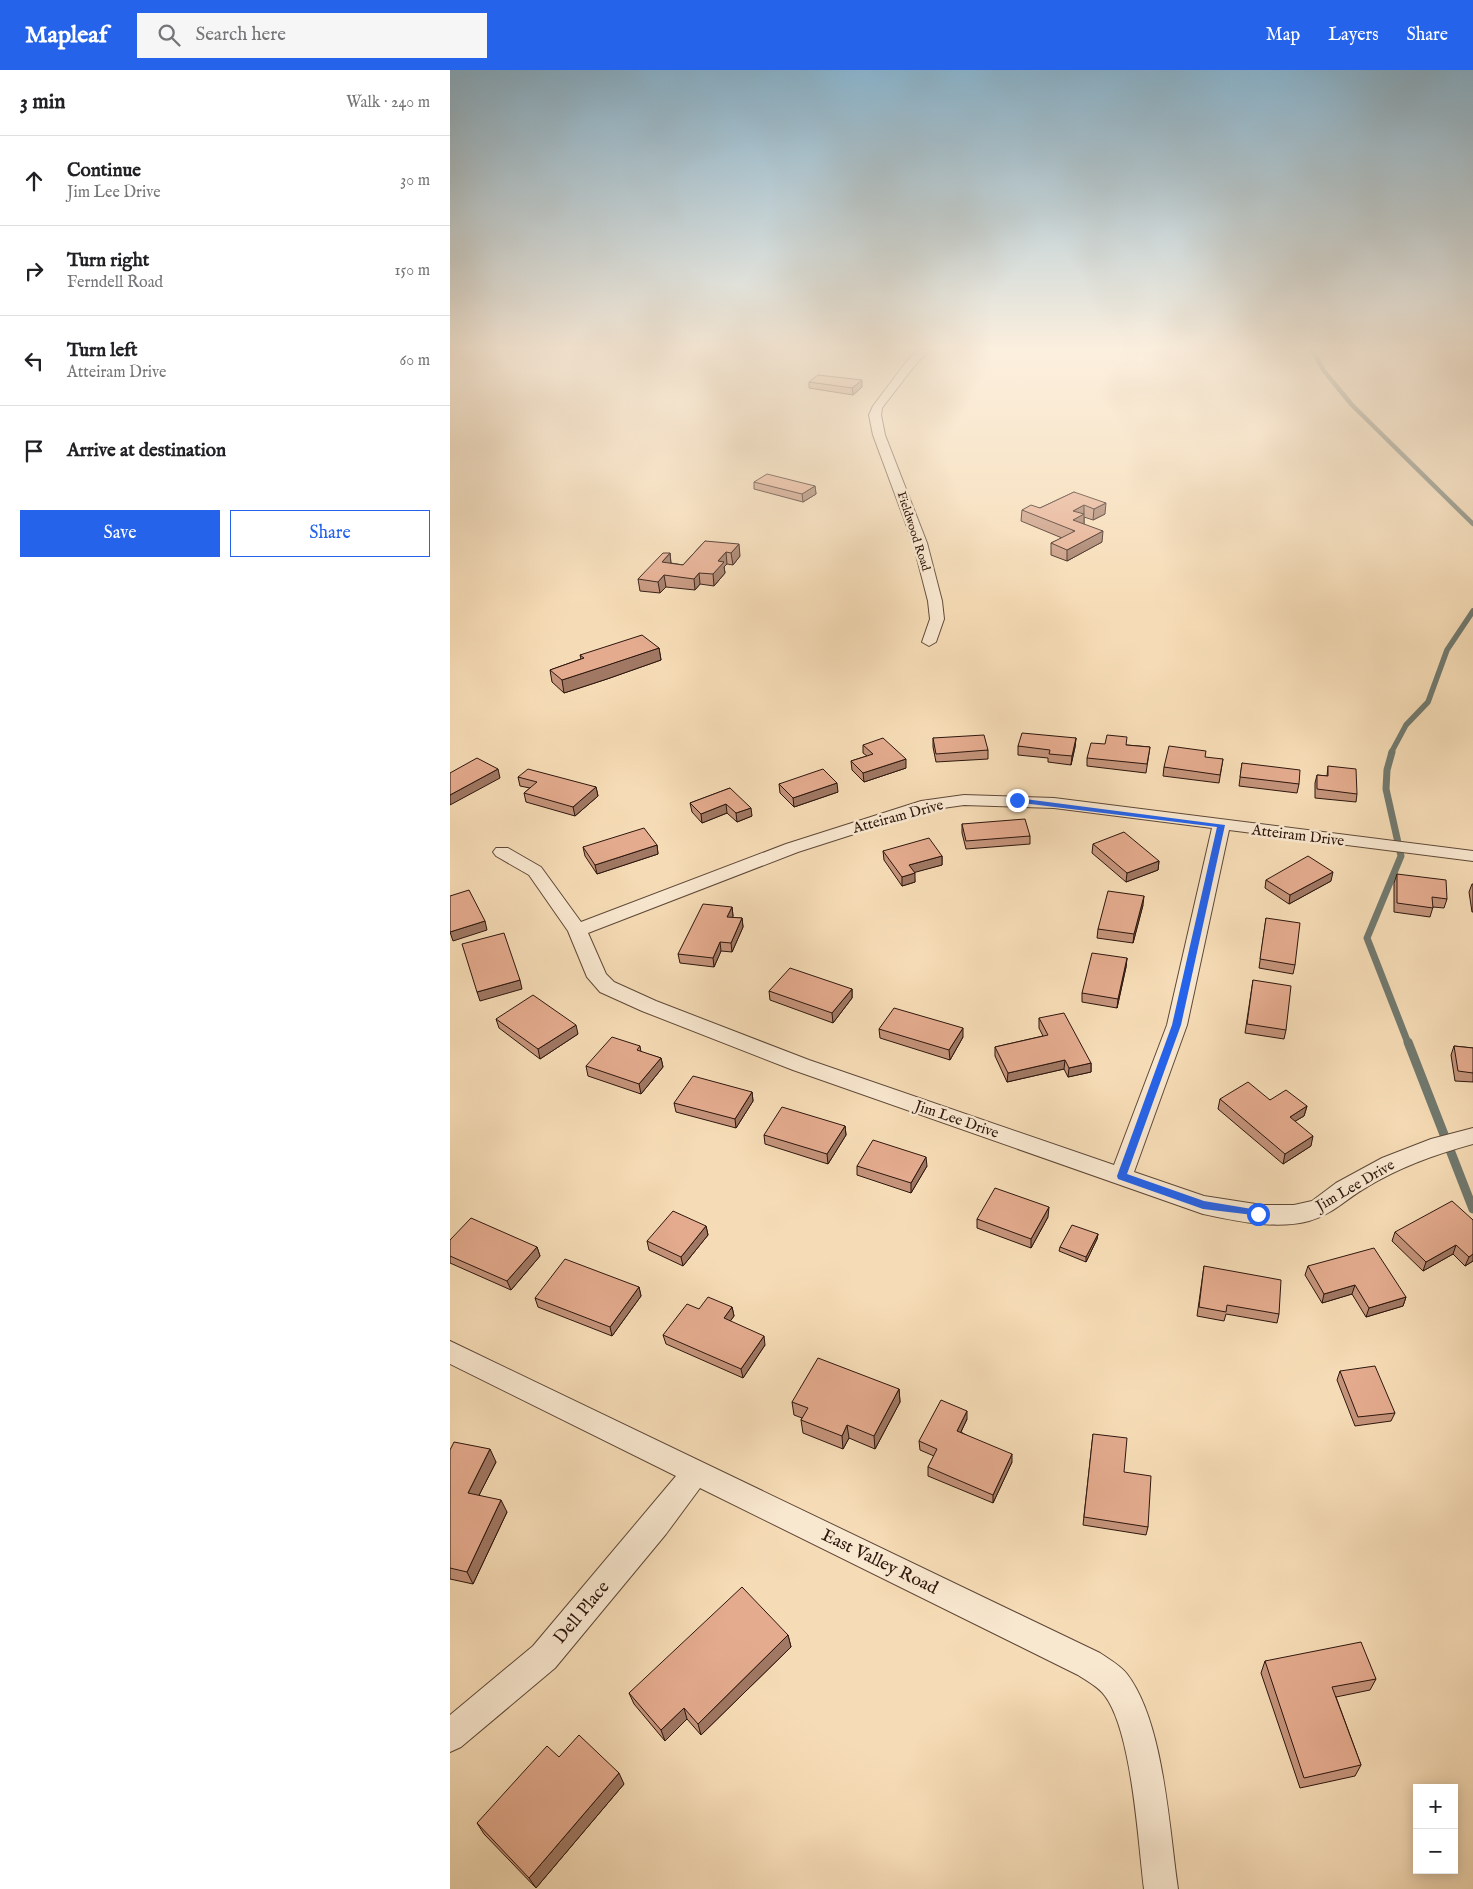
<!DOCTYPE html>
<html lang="en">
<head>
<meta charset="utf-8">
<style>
  body { margin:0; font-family:"IM FELL English",serif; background:#f6f6f6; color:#202124 }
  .controls { position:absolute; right:15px; bottom:15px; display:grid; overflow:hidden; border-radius:0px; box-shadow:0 2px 12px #0003 }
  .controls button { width:45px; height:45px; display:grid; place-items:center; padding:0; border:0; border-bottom:1px solid #e0e0e0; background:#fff; color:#202124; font:25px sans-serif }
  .stop { position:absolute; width:15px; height:15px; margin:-11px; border:4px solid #2563eb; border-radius:50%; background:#fff }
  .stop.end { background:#2563eb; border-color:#fff; box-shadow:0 1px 5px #0008 }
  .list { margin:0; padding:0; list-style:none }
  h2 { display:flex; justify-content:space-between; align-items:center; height:65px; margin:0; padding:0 20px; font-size:21px }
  h2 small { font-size:16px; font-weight:400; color:#757577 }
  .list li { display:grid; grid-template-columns:32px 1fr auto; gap:15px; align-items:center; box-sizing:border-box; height:90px; padding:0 20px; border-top:1px solid #e0e0e0 }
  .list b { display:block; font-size:19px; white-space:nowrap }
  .list p { margin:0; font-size:16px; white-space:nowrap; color:#757577 }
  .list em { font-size:16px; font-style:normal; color:#757577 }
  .actions { display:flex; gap:10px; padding:15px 20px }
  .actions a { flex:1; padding:11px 0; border:1px solid #2563eb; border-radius:0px; text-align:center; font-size:18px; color:#2563eb }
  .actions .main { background:#2563eb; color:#fff }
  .icon { flex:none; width:28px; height:28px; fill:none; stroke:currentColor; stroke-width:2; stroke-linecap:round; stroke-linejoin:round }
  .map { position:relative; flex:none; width:1023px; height:1819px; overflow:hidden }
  header { display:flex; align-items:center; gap:30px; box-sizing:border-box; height:70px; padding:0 25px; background:#2563eb; color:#fff }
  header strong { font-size:24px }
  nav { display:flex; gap:28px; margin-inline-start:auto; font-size:18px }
  .search { width:350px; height:45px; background:#f6f6f6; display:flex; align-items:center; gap:12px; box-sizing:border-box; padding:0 18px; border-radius:0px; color:#757577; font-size:19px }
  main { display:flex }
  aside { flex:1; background:#fff }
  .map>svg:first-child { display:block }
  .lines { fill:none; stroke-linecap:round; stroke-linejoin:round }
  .stream-far3 { stroke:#70796f; stroke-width:4.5 }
  .stream-far2 { stroke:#70796f; stroke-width:5.5 }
  .stream-far1 { stroke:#70796f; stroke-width:7 }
  .stream { stroke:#70796f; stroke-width:9 }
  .street-casing { stroke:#5f4837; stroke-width:2 }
  .street { fill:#f9e8d0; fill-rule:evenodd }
  .wall { fill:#c4937a; stroke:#2d160d }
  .shaded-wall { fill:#a07863; stroke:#2d160d }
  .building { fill:#e4ab8e; stroke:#2d160d }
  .route { fill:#2563eb }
  .labels { text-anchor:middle; stroke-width:5; stroke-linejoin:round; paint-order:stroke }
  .far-street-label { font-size:12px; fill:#2d160d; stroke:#f9e8d0 }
  .street-label { font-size:15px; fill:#2d160d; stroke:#f9e8d0 }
  .near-street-label { font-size:18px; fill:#2d160d; stroke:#f9e8d0 }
</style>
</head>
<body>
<header>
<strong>Mapleaf</strong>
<div class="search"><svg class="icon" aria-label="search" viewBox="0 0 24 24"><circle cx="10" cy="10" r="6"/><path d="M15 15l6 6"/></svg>Search here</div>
<nav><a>Map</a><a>Layers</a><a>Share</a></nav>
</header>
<main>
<aside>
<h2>3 min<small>Walk · 240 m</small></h2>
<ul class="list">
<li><svg class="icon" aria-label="ahead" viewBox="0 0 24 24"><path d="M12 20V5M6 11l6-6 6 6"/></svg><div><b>Continue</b><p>Jim Lee Drive</p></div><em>30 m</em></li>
<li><svg class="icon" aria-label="right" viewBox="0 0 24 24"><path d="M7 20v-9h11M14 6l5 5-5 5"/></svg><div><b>Turn right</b><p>Ferndell Road</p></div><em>150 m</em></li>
<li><svg class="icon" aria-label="left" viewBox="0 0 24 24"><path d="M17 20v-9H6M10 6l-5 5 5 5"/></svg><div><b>Turn left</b><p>Atteiram Drive</p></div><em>60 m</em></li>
<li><svg class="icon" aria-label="arrive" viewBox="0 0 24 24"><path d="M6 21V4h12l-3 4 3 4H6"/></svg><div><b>Arrive at destination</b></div></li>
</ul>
<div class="actions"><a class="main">Save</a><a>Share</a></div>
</aside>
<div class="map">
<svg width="1023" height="1819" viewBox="0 0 1023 1819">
  <rect width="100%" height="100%" fill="#f6dcb6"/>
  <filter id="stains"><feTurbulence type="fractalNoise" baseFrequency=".004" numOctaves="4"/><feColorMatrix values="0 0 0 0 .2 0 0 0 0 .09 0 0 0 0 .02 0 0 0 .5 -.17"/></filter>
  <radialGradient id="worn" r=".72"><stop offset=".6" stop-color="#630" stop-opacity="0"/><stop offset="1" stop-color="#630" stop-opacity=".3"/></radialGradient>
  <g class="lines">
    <!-- stream-far3 -->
    <path class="stream-far3" d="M862,280L874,301L902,335L1023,454"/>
    <!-- stream-far2 -->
    <path class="stream-far2" d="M941,683L956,655L978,632L997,580L1023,541"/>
    <!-- stream-far1 -->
    <path class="stream-far1" d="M942,682L937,700L936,719L951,786L917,868L958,973"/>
    <!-- stream -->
    <path class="stream" d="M958,972L1023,1139"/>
    <defs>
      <g id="street">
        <path d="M469,280H480L465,295L432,338L431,345L435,365L477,473L492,531L494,549L486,572L479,576L472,572L480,549L478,531L463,473L423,365L419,345L423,336L457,291Z"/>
        <path d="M514,725L604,728L1023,781V791L779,760L737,955L684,1102L754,1126L812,1135H844L862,1131L886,1113L932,1088L981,1069L1023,1058V1074C986,1084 950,1097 917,1117C897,1128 882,1145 859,1151C825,1160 786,1151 753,1144L343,1000L192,941L150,922L137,907L118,861L79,805L46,786L43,782L46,778H58L91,797L131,852L336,774L471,731ZM514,735L604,738L762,758L717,955L664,1095L359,990L206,931L164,912L156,904L138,863L348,782L479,740Z"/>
        <path d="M0,1271L650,1583C659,1589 671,1596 677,1604C714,1652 719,1758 728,1819H694C688,1771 682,1662 655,1626C649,1617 637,1611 628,1605L250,1418L216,1464L105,1598L11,1677L0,1682V1645L83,1576L226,1406L0,1294Z"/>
      </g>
    </defs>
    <!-- street casing -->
    <use href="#street" class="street-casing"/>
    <!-- street -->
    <use href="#street" class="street"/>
  </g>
  <!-- wall -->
  <g class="wall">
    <path d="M359,312L412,317L403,325L359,318Z"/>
    <path d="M304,412L365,416L366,424L353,432L304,419Z"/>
    <path d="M624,422L655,444L643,450L634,447V454L652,472L617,491L601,485V473L612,468L571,451L572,440L590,438Z"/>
    <path d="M255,471L290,486L283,495L277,494L274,497L275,503L264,516L250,514L245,520L216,517L210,523L190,521L188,509L220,483L221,493L233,495Z"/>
    <path d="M209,578L211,590L157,609L114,623L102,612L100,600L131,589L130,585Z"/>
    <path d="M483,668L538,680V689L486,692L483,677Z"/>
    <path d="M626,668L625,677L621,695L598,692V688L568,685V676Z"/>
    <path d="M655,674L677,675L700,677L696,703L637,696V688Z"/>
    <path d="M413,675L456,698L414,712L402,700L401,691L417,686L413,683Z"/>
    <path d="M773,689L769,713L713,706L714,697Z"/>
    <path d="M792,693L849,714L847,723L789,716Z"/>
    <path d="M878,696L907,724L906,732L865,728V713L867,705L877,706Z"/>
    <path d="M68,707L146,717L148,726L125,746L76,732L74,723L80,718L70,716Z"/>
    <path d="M329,714L388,722L344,737L330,723Z"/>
    <path d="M280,718L302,746L287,752L277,743L252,753L242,742L240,733Z"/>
    <path d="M512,754L580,766V774L516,779L512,763Z"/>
    <path d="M643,774L709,791L708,800L676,812L642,783Z"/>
    <path d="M207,775L208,784L147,804L135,786L133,777Z"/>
    <path d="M433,781L492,786V795L464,802L465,812L452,816L434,790Z"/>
    <path d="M947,804L997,829L994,838L983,837L980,847L944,842V813Z"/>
    <path d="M816,810L881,811L839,834L815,818Z"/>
    <path d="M1022,814H1023V842H1022L1019,822Z"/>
    <path d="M693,835L683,873L647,868L648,859Z"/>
    <path d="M282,837L283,846L282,848H292L293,857L282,882L271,881L264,897L230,893L228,884Z"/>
    <path d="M816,848L845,895L843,904L809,898Z"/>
    <path d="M677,888L676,897L667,938L632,932V923Z"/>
    <path d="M803,910L836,960L834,969L795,963Z"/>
    <path d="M402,919V928L383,953L320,930L319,921Z"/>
    <path d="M589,948L641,993V1002L618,1007L614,999L557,1012L545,986V977L593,966L589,958Z"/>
    <path d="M46,949L128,964L90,989L49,958Z"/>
    <path d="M429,959L513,967L500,990L430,968Z"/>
    <path d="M190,976L191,982L211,988L213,997L191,1024L138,1006L136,996Z"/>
    <path d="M1004,976L1023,978V1012L1005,1011L1001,985Z"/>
    <path d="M302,1022L303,1031L286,1058L226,1042L224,1033Z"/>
    <path d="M770,1029L820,1030L857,1036L854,1046L845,1051L861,1076L833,1094L768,1039Z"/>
    <path d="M395,1056L396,1065L378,1094L315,1074L314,1065Z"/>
    <path d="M407,1096H477L461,1123L407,1105Z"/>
    <path d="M598,1147L581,1178L527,1158V1149Z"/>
    <path d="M1023,1150V1191L1015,1196L1003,1184L973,1201L942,1171L945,1162Z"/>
    <path d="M256,1156L258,1165L233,1196L199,1180L197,1171Z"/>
    <path d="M648,1164L647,1169L636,1192L609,1181L610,1177Z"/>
    <path d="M0,1170L87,1177L90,1186L61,1220L0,1193Z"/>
    <path d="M754,1196L829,1244L827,1253L776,1244L774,1251L747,1246Z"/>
    <path d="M858,1196L956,1227L953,1236L916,1247L902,1224L872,1233L855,1205Z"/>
    <path d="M189,1217L191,1226L162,1266L88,1237L85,1228Z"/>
    <path d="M282,1237L284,1246L280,1251L315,1275L293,1308L216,1274L213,1265L249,1239Z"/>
    <path d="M890,1301L945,1343L941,1351L905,1356L887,1310Z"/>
    <path d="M449,1319L450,1332L425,1379L399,1368L393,1379L353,1363L351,1350L352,1348L344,1345L342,1332Z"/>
    <path d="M517,1349L511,1362L562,1392L543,1433L478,1406V1397L484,1386L470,1380L469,1371Z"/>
    <path d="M643,1364L674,1402L698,1457L696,1465L633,1455Z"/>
    <path d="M0,1380L46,1392L29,1425L57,1442L23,1514L0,1509Z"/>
    <path d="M338,1565L341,1577L251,1665L237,1649L215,1671L184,1634L179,1623Z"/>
    <path d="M815,1591L926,1609L920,1620L886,1627L911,1695L905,1706L850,1718L811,1603Z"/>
    <path d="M174,1714L86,1818L34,1764L27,1753Z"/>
  </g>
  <!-- shaded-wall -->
  <g class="shaded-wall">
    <path d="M412,310V317L403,325L402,318Z"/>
    <path d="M365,416L366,424L353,432L352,424Z"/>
    <path d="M656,433L655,444L643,450L644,439Z"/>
    <path d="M634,435V456L623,461V441Z"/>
    <path d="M653,461L652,472L617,491V480Z"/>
    <path d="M289,474L290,486L283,495L281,483Z"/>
    <path d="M276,482L277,494L274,497L275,503L264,516L263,504L268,491Z"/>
    <path d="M220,483L221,495L212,492Z"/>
    <path d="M249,503L250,514L245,520L244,509Z"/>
    <path d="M214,505L216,517L210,523L208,512Z"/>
    <path d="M209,578L211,590L157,609L114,623L112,610Z"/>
    <path d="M626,668L625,677L621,695L622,686Z"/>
    <path d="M456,689V698L414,712L413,703Z"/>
    <path d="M48,699L50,708L0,735V725Z"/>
    <path d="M387,713L388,722L344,737L343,728Z"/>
    <path d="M146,717L148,726L125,746L123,737Z"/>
    <path d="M276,734L277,743L252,753L251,744Z"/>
    <path d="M301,738L302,746L287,752L286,743Z"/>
    <path d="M207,775L208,784L147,804L145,795Z"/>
    <path d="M492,786V795L459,804V795Z"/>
    <path d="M709,791L708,800L676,812L677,803Z"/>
    <path d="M883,802L881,811L839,834L840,825Z"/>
    <path d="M465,803V812L452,816V807Z"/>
    <path d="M694,826L693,835L683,873L684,864Z"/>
    <path d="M282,837L283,846L279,856L277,847Z"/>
    <path d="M292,848L293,857L282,882L281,873Z"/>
    <path d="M35,851L37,860L3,871L0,862Z"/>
    <path d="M270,872L271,881L264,897L263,888Z"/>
    <path d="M677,888L676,897L667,938L668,929Z"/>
    <path d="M70,910L72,919L30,931L27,922Z"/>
    <path d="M402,919V928L383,953L382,943Z"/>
    <path d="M126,955L128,964L90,989L88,979Z"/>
    <path d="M513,958V967L500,990L499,980Z"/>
    <path d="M211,988L213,997L191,1024L189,1014Z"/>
    <path d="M615,990L614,999L557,1012L558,1003Z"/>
    <path d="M641,993V1002L618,1007L619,998Z"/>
    <path d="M302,1022L303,1031L286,1058L285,1049Z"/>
    <path d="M857,1036L854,1046L837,1056L840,1047Z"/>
    <path d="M395,1056L396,1065L378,1094L377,1084Z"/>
    <path d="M863,1066L861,1076L833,1094L835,1084Z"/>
    <path d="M476,1087L477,1096L461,1123V1113Z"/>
    <path d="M599,1137L598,1147L581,1178V1169Z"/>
    <path d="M256,1156L258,1165L233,1196L231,1187Z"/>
    <path d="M648,1164L647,1169L636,1192V1187Z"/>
    <path d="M1006,1175L1003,1184L973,1201L976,1192Z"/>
    <path d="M87,1177L90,1186L61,1220L57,1211Z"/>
    <path d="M1023,1184V1191L1015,1196L1019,1187Z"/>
    <path d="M905,1215L902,1224L872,1233L874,1224Z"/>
    <path d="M189,1217L191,1226L162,1266L160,1257Z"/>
    <path d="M956,1227L953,1236L916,1247L919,1238Z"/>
    <path d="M282,1237L284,1246L276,1257L274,1248Z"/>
    <path d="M314,1266L315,1275L293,1308L291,1299Z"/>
    <path d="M449,1319L450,1332L425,1379L424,1366Z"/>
    <path d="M517,1341V1349L507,1370V1361Z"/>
    <path d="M397,1355L399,1368L393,1379L392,1366Z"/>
    <path d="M40,1379L46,1392L24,1435L18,1423Z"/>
    <path d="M562,1384V1392L543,1433V1425Z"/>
    <path d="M51,1430L57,1442L23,1514L17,1502Z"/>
    <path d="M338,1565L341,1577L251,1665L248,1654Z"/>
    <path d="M234,1638L237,1649L215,1671L211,1660Z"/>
    <path d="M169,1703L174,1714L86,1818L79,1808Z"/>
  </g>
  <!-- building -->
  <g class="building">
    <path d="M368,305L412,310L402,318L359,312Z"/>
    <path d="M317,404L365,416L352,424L304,412Z"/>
    <path d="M624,422L656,433L644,439L634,435L623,441L634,444L623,450L653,461L617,480L601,473L625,461L572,440L581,435L590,438Z"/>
    <path d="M255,471L289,474L281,483L276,482L268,491L274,492L263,504L249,503L244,509L214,505L208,512L188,509L213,483H220L212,492L233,495Z"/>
    <path d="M192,565L209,578L155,596L112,610L100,600L134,588L130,585Z"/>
    <path d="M572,663L626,668L622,686L599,684L600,680L568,676Z"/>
    <path d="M534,665L538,680L486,684L483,668Z"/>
    <path d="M657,665L677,667L676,675L700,677L697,694L637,688L641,673L655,674Z"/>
    <path d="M433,668L456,689L413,703L401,691L423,684L413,675Z"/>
    <path d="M719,676L756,681L755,687L773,689L770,705L714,697Z"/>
    <path d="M27,688L48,699L0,725V703Z"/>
    <path d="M792,693L850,700L849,714L790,707Z"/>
    <path d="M878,696L906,699L907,724L867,719V705L878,706Z"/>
    <path d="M78,699L146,717L123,737L74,723L87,712L68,707Z"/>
    <path d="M373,699L387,713L343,728L329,714Z"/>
    <path d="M280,718L301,738L286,743L276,734L251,744L240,733Z"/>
    <path d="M575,749L580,766L516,771L512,754Z"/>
    <path d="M194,758L207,775L145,795L133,777Z"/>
    <path d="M674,762L709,791L677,803L643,774Z"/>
    <path d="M479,768L492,786L459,795L465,803L452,807L433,781Z"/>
    <path d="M858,786L883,802L840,825L816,810Z"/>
    <path d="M947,804L996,810L997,829L982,827L983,838L947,833Z"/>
    <path d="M19,820L35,851L0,862V826Z"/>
    <path d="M658,821L694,826L684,864L648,859Z"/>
    <path d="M253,834L282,837L277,847L292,848L281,873L270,872L263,888L228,884Z"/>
    <path d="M816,848L850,853L845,895L810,889Z"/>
    <path d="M54,863L70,910L27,922L12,874Z"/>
    <path d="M642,883L677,888L668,929L632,923Z"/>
    <path d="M340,898L402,919L382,943L319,921Z"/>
    <path d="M803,910L841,916L836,960L797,954Z"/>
    <path d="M83,925L126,955L88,979L46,949Z"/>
    <path d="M444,938L513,958L499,980L429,959Z"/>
    <path d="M614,943L641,993L619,998L615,990L558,1003L545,977L598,965L589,948Z"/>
    <path d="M162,967L190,976L187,980L211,988L189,1014L136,996Z"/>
    <path d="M1004,976L1023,978V1003L1008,1001Z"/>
    <path d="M243,1006L302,1022L285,1049L224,1033Z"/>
    <path d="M798,1012L820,1030L836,1020L857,1036L840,1047L863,1066L835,1084L770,1029Z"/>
    <path d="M332,1037L395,1056L377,1084L314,1065Z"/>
    <path d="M423,1070L476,1087L461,1113L407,1096Z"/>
    <path d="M545,1118L599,1137L581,1169L527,1149Z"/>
    <path d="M1002,1131L1023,1150V1184L1019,1187L1006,1175L976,1192L945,1162Z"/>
    <path d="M223,1141L256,1156L231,1187L197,1171Z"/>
    <path d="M21,1148L87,1177L57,1211L0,1186V1170Z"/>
    <path d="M622,1155L648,1164L636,1187L610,1177Z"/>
    <path d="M924,1178L956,1227L919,1238L905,1215L874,1224L858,1196Z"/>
    <path d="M115,1189L189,1217L160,1257L85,1228Z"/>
    <path d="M754,1196L831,1210L829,1244L777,1235L776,1242L749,1237Z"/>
    <path d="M258,1227L282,1237L274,1248L314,1266L291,1299L213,1265L237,1234L249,1239Z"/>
    <path d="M368,1288L449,1319L424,1366L397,1355L392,1366L351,1350L358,1338L342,1332Z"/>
    <path d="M925,1296L945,1343L908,1347L890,1301Z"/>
    <path d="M491,1330L517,1341L507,1361L562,1384L543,1425L478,1397L487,1379L469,1371Z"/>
    <path d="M643,1364L677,1368L674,1402L701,1406L698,1457L634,1447Z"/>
    <path d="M4,1372L40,1379L18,1423L51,1430L17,1502L0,1498V1380Z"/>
    <path d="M292,1517L338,1565L248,1654L234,1638L211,1660L179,1623Z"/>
    <path d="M911,1572L926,1609L882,1617L911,1695L854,1708L815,1591Z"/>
    <path d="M129,1665L169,1703L79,1808L27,1753L97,1676L109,1687Z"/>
  </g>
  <!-- sky -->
  <linearGradient id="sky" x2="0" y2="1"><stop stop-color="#8ab7d2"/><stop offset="0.52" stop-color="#fbefde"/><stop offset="1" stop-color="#fbefde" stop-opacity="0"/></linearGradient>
  <rect width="1023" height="535" fill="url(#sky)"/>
  <!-- route -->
  <path class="route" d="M567,728L775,755L731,955L677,1104L754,1131L808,1140L813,1144L812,1146L753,1139L668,1109L667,1106L722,955L767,757L564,732Z"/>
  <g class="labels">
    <!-- far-street labels -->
    <g class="far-street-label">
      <text transform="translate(464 461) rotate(72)" y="4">Fieldwood Road</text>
    </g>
    <!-- street labels -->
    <g class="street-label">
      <text transform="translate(448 746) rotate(-15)" y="5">Atteiram Drive</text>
      <text transform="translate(848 765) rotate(7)" y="5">Atteiram Drive</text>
      <text transform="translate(507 1049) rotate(19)" y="5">Jim Lee Drive</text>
      <text transform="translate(905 1115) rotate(-30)" y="5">Jim Lee Drive</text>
    </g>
    <!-- near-street labels -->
    <g class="near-street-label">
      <text transform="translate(430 1491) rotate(26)" y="6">East Valley Road</text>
      <text transform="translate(131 1542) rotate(-50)" y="6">Dell Place</text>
    </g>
  </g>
  <rect width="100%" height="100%" filter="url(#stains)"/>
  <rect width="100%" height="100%" fill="url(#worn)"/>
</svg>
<div class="controls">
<button>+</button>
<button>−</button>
</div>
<div class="stop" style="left:808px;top:1144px"></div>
<div class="stop end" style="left:567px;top:730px"></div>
</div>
</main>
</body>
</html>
